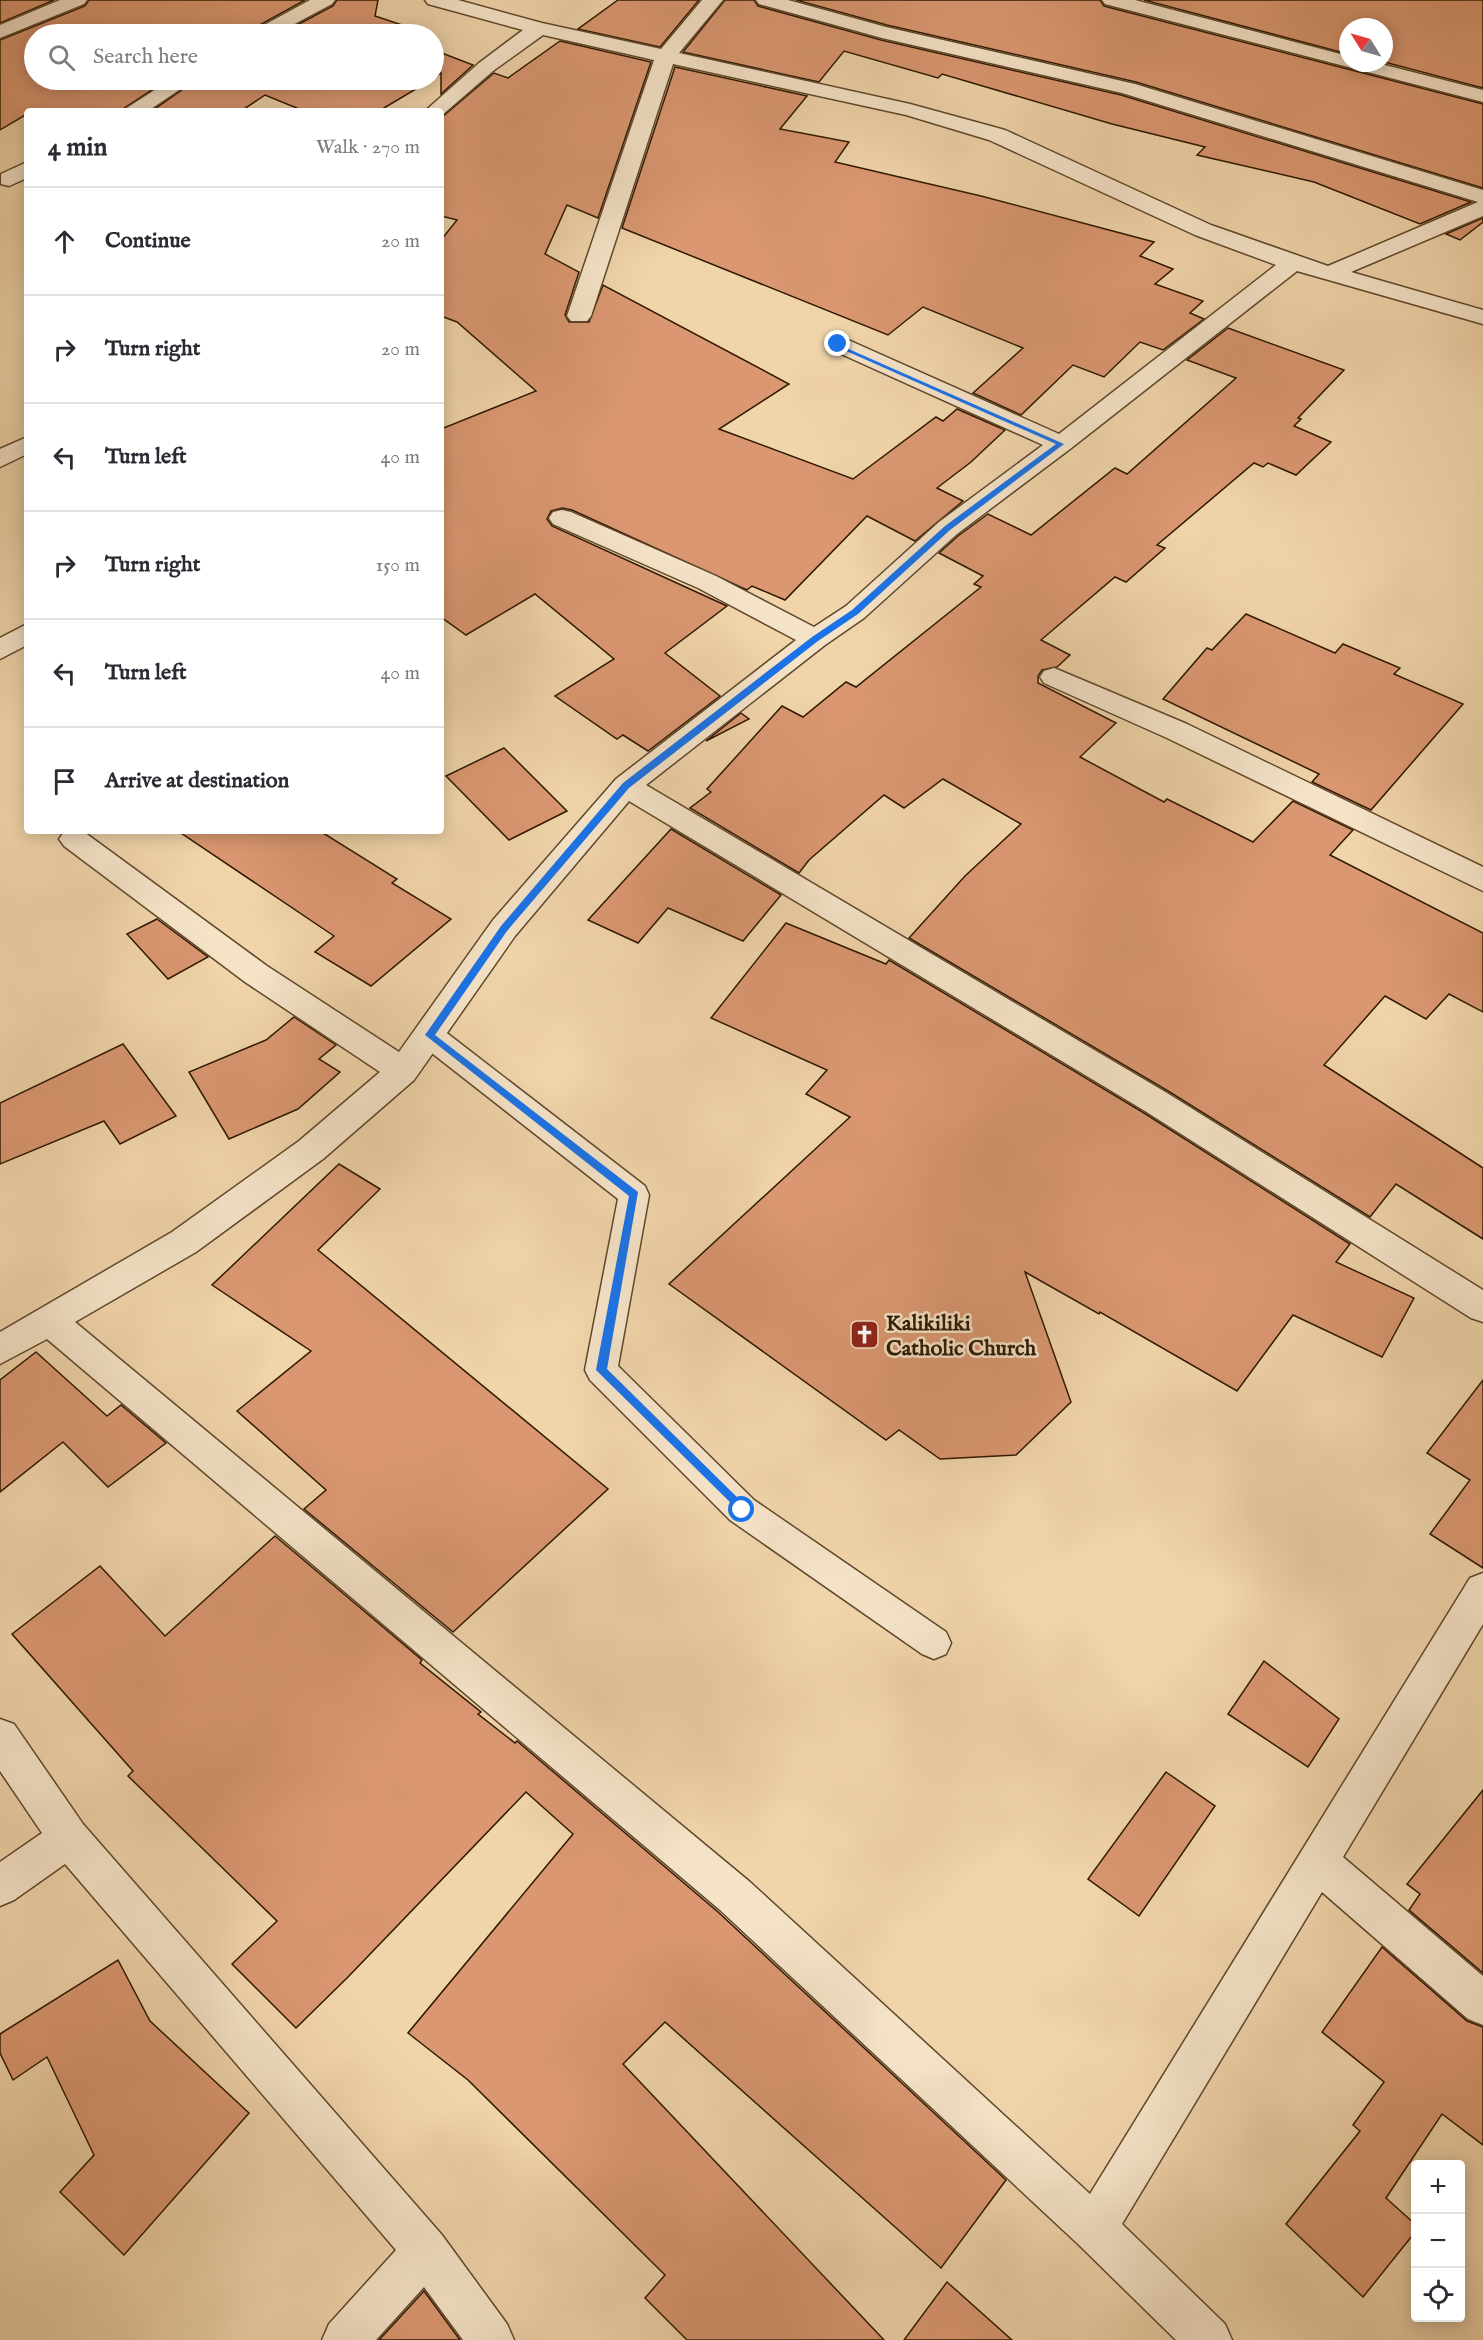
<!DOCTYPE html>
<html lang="en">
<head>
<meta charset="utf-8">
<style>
  body { margin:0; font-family:"IM FELL English",serif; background:#f7f7f7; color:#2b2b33 }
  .controls { position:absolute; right:18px; bottom:18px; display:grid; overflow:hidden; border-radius:6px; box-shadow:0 3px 15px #0003 }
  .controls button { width:54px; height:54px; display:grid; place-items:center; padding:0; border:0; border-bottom:2px solid #e1e1e2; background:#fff; color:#2b2b33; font:30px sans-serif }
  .compass { position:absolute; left:1339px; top:18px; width:54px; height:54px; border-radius:50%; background:#fff; box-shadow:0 3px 15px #0003; rotate:307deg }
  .stop { position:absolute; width:18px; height:18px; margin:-14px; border:4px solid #1a73e8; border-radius:50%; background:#fff }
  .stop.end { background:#1a73e8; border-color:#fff; box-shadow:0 2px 6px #0008 }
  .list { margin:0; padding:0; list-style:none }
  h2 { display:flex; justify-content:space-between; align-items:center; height:78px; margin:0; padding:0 24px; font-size:26px }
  h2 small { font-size:20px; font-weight:400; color:#7c7c81 }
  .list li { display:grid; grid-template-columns:39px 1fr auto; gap:18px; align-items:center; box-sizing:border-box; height:108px; padding:0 24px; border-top:2px solid #e1e1e2 }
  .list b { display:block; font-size:22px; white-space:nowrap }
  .list em { font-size:20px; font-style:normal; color:#7c7c81 }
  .icon { flex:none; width:33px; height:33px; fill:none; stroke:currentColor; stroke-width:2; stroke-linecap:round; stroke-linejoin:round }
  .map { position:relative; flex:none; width:1483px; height:2340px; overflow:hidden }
  .search { position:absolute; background:#fff; box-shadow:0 3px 15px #0003; left:24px; top:24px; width:420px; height:66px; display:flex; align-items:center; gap:15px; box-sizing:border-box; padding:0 21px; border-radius:33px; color:#7c7c81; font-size:22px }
  .panel { position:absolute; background:#fff; box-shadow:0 3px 15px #0003; left:24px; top:108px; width:420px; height:726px; border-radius:6px }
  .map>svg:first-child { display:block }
  .building { fill:#da9771; stroke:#2e1800; stroke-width:1.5 }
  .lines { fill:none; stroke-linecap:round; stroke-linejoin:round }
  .lane-casing { stroke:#5e472a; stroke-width:3 }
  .street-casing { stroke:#5e472a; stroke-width:3 }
  .lane { fill:#f5e3c8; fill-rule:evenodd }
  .street { fill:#f5e3c8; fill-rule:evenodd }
  .route { fill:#1a73e8 }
  .labels { text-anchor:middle; stroke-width:5; stroke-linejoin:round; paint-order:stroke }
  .poi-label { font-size:22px; font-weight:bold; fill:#2e1800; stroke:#f5e3c8; text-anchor:start }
</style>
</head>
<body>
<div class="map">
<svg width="1483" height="2340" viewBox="0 0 1483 2340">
  <rect width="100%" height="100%" fill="#f0d4aa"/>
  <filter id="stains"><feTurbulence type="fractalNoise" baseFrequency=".00333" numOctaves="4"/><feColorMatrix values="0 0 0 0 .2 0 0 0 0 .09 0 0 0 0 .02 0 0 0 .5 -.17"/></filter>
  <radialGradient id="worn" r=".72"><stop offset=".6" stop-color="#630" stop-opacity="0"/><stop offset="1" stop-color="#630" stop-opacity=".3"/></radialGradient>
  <!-- building -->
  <g class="building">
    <path d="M0,0H54L0,23Z"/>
    <path d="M89,0H305L254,28L250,34H34V80H167L120,111H27V114L0,130V40L85,6Z"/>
    <path d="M337,0H378L375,16L405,26L394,34H280L333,6Z"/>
    <path d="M618,0H699L660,47L578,29Z"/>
    <path d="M725,0H754L758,6L881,40L1121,95L1471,202L1420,224L1314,182L1197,155L1205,147L1112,124L942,74L938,78L844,51L819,82L683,52Z"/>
    <path d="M796,0H1100L1104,6L1483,104V188L1136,82L887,25Z"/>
    <path d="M1144,0H1483V88L1384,62V27H1348V54Z"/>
    <path d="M560,41L651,62L598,218L567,205L545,254L579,272L565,315L569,322H589L603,285L789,384L719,429L853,479L936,417L943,421L957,409L1005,430L971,462L937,488L963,501L915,541L867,516L785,600L752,586L747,590L572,510L562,508L551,511L547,519L552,526L727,606L665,653L720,696L648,751L623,735L617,739L555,696L614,659L535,594L466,635L441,617V429L536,391L457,322L441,316V240L457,220L441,216V118L494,73L508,78Z"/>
    <path d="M434,50L473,65L441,94V73L434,78Z"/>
    <path d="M675,67L807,96L780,129L849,142L835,162L981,196L1154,242L1140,256L1173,269L1155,284L1203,301L1190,313L1204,319L1163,350L1140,342L1104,377L1073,365L1021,415L973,393L1023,348L923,307L888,335L622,228Z"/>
    <path d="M196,80H431L379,111H304L265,95L241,111H152Z"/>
    <path d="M1483,218V222L1460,240L1446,234Z"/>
    <path d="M1228,328L1344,370L1298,418L1301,419L1294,426L1331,442L1296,475L1268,463L1263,467L1254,463L1157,545L1165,548L1126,582L1115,577L1041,640L1070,655L1057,667L1042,670L1038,676V683L1116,723L1080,757L1164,802L1167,799L1253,842L1293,801L1353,830L1330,855L1483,933V1012L1449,994L1426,1019L1385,996L1324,1065L1483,1168V1239L1396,1184L1370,1217L1168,1091L909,938L965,876L1021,824L943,779L904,808L884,795L809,860L799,873L690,808L711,792L707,789L782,706L803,717L846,682L856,687L981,587L974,584L983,576L939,553L958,536L988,514L1031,535L1115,468L1127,474L1236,378L1187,360Z"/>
    <path d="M1246,614L1335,653L1343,644L1400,668L1394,674L1463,704L1371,810L1312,782L1319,774L1163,699L1207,648L1212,650Z"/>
    <path d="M741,713L749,719L706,741Z"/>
    <path d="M504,748L567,811L509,840L446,776Z"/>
    <path d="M671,829L781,895L743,941L668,908L638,943L588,920Z"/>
    <path d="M178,831H320L397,879L392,883L451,919L371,986L315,952L334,936Z"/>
    <path d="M157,919L208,957L168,979L127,934Z"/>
    <path d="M786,923L886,964L889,960L1144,1113L1350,1244L1336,1262L1414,1298L1382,1357L1293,1315L1237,1391L1100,1312L1099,1314L1025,1272L1071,1402L1016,1455L940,1459L899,1430L886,1440L669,1284L850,1117L806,1094L827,1070L711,1018Z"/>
    <path d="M294,1017L336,1045L319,1059L340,1072L298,1109L229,1139L189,1072L266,1040Z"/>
    <path d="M123,1044L176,1116L120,1144L104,1121L0,1164V1103Z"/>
    <path d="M339,1164L380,1189L318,1250L608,1489L453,1632L304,1509L326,1490L237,1411L311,1351L212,1285Z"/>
    <path d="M36,1352L107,1416L121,1405L166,1443L108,1487L63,1442L0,1492V1380Z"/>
    <path d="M1483,1380V1568L1430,1534L1470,1480L1427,1453Z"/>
    <path d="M275,1536L422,1660L420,1663L481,1712L478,1714L515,1743L517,1741L718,1912L1006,2180L941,2268L665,2022L623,2064L884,2340H687L645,2298L665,2275L468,2080L408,2033L573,1834L526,1792L348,1977L296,2028L232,1964L277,1921L128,1776L133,1771L12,1634L100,1566L165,1636Z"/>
    <path d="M1264,1661L1339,1719L1308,1767L1228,1714Z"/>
    <path d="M1166,1772L1215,1806L1139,1916L1088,1879Z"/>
    <path d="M1483,1790V1973L1409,1910L1420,1894L1407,1884Z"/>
    <path d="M1382,1947L1467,2021L1483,2027V2145L1442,2114L1386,2198L1416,2225V2231L1363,2297L1286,2224L1360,2131L1353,2125L1384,2082L1322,2032Z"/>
    <path d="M118,1960L150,2021L249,2113L124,2255L60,2192L94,2155L47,2057L13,2080L0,2053V2034Z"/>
    <path d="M947,2282L1012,2340H904Z"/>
    <path d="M424,2291L460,2340H379Z"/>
  </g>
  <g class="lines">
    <defs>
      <path id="lane" d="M429,1024L439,1027L645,1186L649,1195L618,1366L754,1500L946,1632L951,1643L946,1654L934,1659L922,1654L730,1520L590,1380L585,1370L618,1199L419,1043L415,1035L419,1027Z"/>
      <g id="street">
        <path d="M60,0H87L84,4L0,38V25Z"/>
        <path d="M310,0H335L332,4L276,34H252L255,30Z"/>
        <path d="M425,0H458L542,23L661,49L702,0H723L679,53L910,104L1005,130L1211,225L1328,266L1478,202L1122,93L882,38L759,4L756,0H788L886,27L1135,84L1483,190V216L1351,272L1483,310V324L1297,271L1070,449L957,534L864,618L825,645L646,785L1167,1093L1483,1290V1322L1471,1318L1145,1111L629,801L515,936L414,1080L323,1159L196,1252L75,1322L750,1882L1090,2194L1470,1578L1483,1573V1624L1343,1857L1483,1976V2025L1468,2019L1322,1892L1122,2224L1225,2324L1232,2340H1176L1078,2244L720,1910L47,1339L0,1364V1332L172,1232L299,1141L380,1072L245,982L64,846L59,839L64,832H84L267,966L399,1052L493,920L616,779L796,640L698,588L553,524L549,518L553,512L562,510L571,512L716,576L814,627L846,606L939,522L1043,445L830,349L826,344L830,339H846L1059,434L1276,265L1195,235L989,140L906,115L673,64L591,316L587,321H571L567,316L654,60L543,35L493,71L441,116V111H425L479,63L523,30L428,4Z"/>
        <path d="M1102,0H1135L1348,56V63H1377L1483,90V102L1105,4Z"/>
        <path d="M170,80H194L148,111H122Z"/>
        <path d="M27,162V178L9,186L1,184V174Z"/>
        <path d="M27,437V454L0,467V449Z"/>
        <path d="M27,624V645L0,659V638Z"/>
        <path d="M1054,668L1187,724L1483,867V891L1167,738L1044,683L1040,677L1044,671Z"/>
        <path d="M0,1719L14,1724L83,1824L442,2235L507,2324L514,2340H463L424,2287L376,2340H322L329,2324L396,2250L65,1864L14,1900L0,1906V1862L42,1833L0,1771Z"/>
      </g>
    </defs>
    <!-- lane casing -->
    <use href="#lane" class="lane-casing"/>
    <!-- street casing -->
    <use href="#street" class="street-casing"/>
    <!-- lane -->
    <use href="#lane" class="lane"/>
    <!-- street -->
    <use href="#street" class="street"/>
  </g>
  <!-- route -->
  <path class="route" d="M835,343L1064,444L950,530L858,614L818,641L629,788L507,931L435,1035L638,1192L607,1369L746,1506L747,1510L742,1514L596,1370L629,1196L425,1035L501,926L623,783L812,637L852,610L945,526L1056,444L835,346Z"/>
  <!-- icons -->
  <defs>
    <symbol id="church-square" viewBox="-11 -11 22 22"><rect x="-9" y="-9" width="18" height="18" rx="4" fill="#8f2418" stroke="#f5e3c8"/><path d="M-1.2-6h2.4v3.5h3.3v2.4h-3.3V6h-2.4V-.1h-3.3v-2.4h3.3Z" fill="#fff"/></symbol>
  </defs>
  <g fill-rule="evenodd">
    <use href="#church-square" x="848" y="1318" width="33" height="33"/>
  </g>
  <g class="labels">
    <!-- poi labels -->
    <g class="poi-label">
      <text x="886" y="1330">Kalikiliki<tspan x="886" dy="25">Catholic Church</tspan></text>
    </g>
  </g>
  <rect width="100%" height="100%" filter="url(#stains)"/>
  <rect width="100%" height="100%" fill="url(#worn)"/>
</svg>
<div class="controls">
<button>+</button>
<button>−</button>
<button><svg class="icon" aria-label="locate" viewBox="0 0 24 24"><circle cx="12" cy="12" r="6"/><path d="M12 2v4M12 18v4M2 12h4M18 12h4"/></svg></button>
</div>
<svg class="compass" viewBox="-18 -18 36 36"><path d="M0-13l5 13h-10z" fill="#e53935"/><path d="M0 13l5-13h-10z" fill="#7c7c81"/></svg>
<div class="stop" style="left:742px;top:1510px"></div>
<div class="stop end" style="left:838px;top:344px"></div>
<div class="search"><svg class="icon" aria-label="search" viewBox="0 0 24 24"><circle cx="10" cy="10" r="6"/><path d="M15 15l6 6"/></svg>Search here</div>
<section class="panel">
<h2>4 min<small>Walk · 270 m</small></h2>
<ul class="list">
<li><svg class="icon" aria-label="ahead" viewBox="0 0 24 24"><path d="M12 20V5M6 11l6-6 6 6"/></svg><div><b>Continue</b></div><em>20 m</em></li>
<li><svg class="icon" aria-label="right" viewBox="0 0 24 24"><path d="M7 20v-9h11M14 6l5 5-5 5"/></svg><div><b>Turn right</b></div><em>20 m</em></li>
<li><svg class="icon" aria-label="left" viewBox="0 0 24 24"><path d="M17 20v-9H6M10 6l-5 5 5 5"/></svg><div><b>Turn left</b></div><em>40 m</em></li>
<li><svg class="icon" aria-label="right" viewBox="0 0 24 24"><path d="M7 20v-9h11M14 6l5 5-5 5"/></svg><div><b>Turn right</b></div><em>150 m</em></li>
<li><svg class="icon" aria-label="left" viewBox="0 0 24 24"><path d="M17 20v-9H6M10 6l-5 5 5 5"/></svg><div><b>Turn left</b></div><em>40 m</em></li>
<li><svg class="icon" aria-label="arrive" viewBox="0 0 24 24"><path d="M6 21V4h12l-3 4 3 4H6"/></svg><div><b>Arrive at destination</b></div></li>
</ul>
</section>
</div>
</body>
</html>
